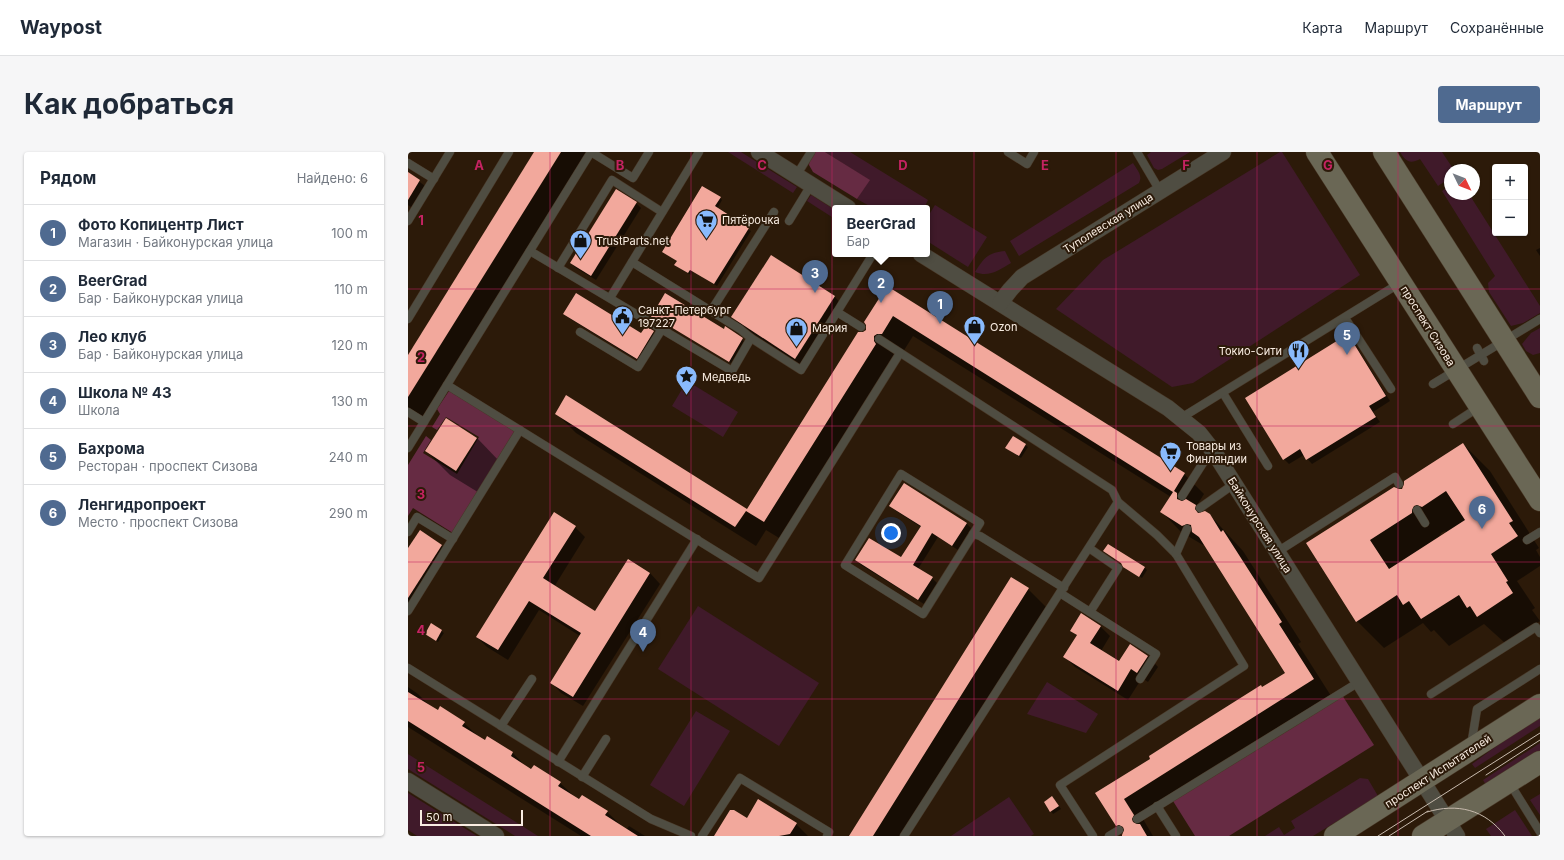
<!DOCTYPE html>
<html lang="ru">
<head>
<meta charset="utf-8">
<style>
  body { margin:0; font-family:Inter,sans-serif; background:#f6f6f7; color:#1f2937 }
  .controls { position:absolute; right:12px; top:12px; display:grid; overflow:hidden; border-radius:4px; box-shadow:0 1px 3px #0004 }
  .controls button { width:36px; height:36px; display:grid; place-items:center; padding:0; border:0; border-bottom:1px solid #e0e1e3; background:#fff; color:#1f2937; font:20px sans-serif }
  .compass { position:absolute; left:1036px; top:12px; width:36px; height:36px; border-radius:50%; background:#fff; box-shadow:0 1px 3px #0004; rotate:133deg }
  .scale { position:absolute; left:12px; bottom:10px; width:103px; box-sizing:border-box; padding-left:4px; border:2px solid #f9ede2; border-top:0; font-size:11px; line-height:14px; white-space:nowrap; color:#f9ede2; -webkit-text-stroke:3px #2c1a09; paint-order:stroke }
  .you { position:absolute; left:483px; top:381px; width:14px; height:14px; margin:-10px; border:3px solid #fff; border-radius:50%; background:#1a73e8; box-shadow:0 0 0 6px #1a73e833 }
  .badge { display:grid; place-items:center; width:26px; height:26px; border-radius:50%; background:#4f6a90; color:#fff; font-size:13px; font-weight:700 }
  .pin { position:absolute; translate:-50% -33px; filter:drop-shadow(0 1px 2px #0008) }
  .pin::after { content:''; position:absolute; top:21px; width:14px; height:12px; background:inherit; clip-path:polygon(0 0,100% 0,50% 100%) }
  .popup { position:absolute; left:424px; top:53px; width:98px; height:52px; box-sizing:border-box; display:grid; place-content:center; border-radius:4px; background:#fff; filter:drop-shadow(0 1px 3px #0005); font-size:13px; white-space:nowrap; color:#747a83 }
  .popup b { font-size:15px; color:#1f2937 }
  .popup::after { content:''; position:absolute; left:50%; top:100%; margin-left:-8px; border:8px solid transparent; border-top-color:#fff }
  .list { margin:0; padding:0; list-style:none }
  h2 { display:flex; justify-content:space-between; align-items:center; height:52px; margin:0; padding:0 16px; font-size:17px }
  h2 small { font-size:13px; font-weight:400; color:#747a83 }
  .list li { display:grid; grid-template-columns:26px 1fr auto; gap:12px; align-items:center; box-sizing:border-box; height:56px; padding:0 16px; border-top:1px solid #e0e1e3 }
  .list b { display:block; font-size:15px; white-space:nowrap }
  .list p { margin:0; font-size:13px; white-space:nowrap; color:#747a83 }
  .list em { font-size:13px; font-style:normal; color:#747a83 }
  .map { position:relative; flex:none; width:1132px; height:684px; overflow:hidden; border-radius:4px }
  header { display:flex; align-items:center; gap:24px; box-sizing:border-box; height:56px; padding:0 20px; background:#fff; border-bottom:1px solid #e0e1e3 }
  header strong { font-size:19px }
  nav { display:flex; gap:22px; margin-inline-start:auto; font-size:14px }
  .intro { display:flex; align-items:center; justify-content:space-between; box-sizing:border-box; height:96px; padding:0 24px }
  h1 { margin:0; font-size:28px }
  .button { padding:10px 18px; border-radius:4px; background:#4f6a90; color:#fff; font-size:14px; font-weight:700 }
  main { display:flex; gap:24px; padding:0 24px }
  aside { flex:1; background:#fff; border-radius:4px; box-shadow:0 1px 3px #0004 }
  .map>svg:first-child { display:block }
  .green { fill:#401a2a }
  .forest { fill:#662b43 }
  .shadow { fill:#0007; fill-rule:evenodd }
  .building { fill:#f2a89c; fill-rule:evenodd }
  .lines { fill:none; stroke-linecap:round; stroke-linejoin:round }
  .lane-casing { stroke:#493827; stroke-width:9 }
  .street-casing { stroke:#493827; stroke-width:17 }
  .secondary-casing { stroke:#493827; stroke-width:23 }
  .lane { stroke:#4f4d42; stroke-width:8 }
  .street { stroke:#4f4d42; stroke-width:16 }
  .secondary { stroke:#6a6755; stroke-width:22 }
  .tram { stroke:#c8bbae; stroke-width:1 }
  .grid { fill:none; stroke:#c52362; stroke-width:1; stroke-opacity:0.55 }
  .labels { text-anchor:middle; stroke-width:4; stroke-linejoin:round; paint-order:stroke }
  .poi-label { font-size:11px; fill:#f9ede2; stroke:#2c1a09; text-anchor:start }
  .street-label { font-size:11px; fill:#f9ede2; stroke:#2c1a09 }
  .grid-label { font-size:13px; text-anchor:middle; font-weight:bold; fill:#c52362; stroke:#2c1a09; stroke-width:4; stroke-linejoin:round; paint-order:stroke }
</style>
</head>
<body>
<header>
<strong>Waypost</strong>
<nav><a>Карта</a><a>Маршрут</a><a>Сохранённые</a></nav>
</header>
<div class="intro"><h1>Как добраться</h1><a class="button">Маршрут</a></div>
<main>
<aside>
<h2>Рядом<small>Найдено: 6</small></h2>
<ul class="list">
<li><span class="badge">1</span><div><b>Фото Копицентр Лист</b><p>Магазин · Байконурская улица</p></div><em>100 m</em></li>
<li><span class="badge">2</span><div><b>BeerGrad</b><p>Бар · Байконурская улица</p></div><em>110 m</em></li>
<li><span class="badge">3</span><div><b>Лео клуб</b><p>Бар · Байконурская улица</p></div><em>120 m</em></li>
<li><span class="badge">4</span><div><b>Школа № 43</b><p>Школа</p></div><em>130 m</em></li>
<li><span class="badge">5</span><div><b>Бахрома</b><p>Ресторан · проспект Сизова</p></div><em>240 m</em></li>
<li><span class="badge">6</span><div><b>Ленгидропроект</b><p>Место · проспект Сизова</p></div><em>290 m</em></li>
</ul>
</aside>
<div class="map">
<svg width="1132" height="684" viewBox="0 0 1132 684">
  <rect width="100%" height="100%" fill="#2c1a09"/>
  <!-- green -->
  <g class="green">
    <path d="M320,0H333L389,35L385,41Z"/>
    <path d="M417,0H442L520,48L516,56H465L449,47L461,28Z"/>
    <path d="M743,0H782L754,17L750,18L746,16L739,3Z"/>
    <path d="M872,0H874L952,123L785,231L764,235L648,157L695,108Z"/>
    <path d="M992,0H1034L1046,18H1042V26L1030,34L1012,7C1002,12 998,10 992,0Z"/>
    <path d="M725,11C729,18 735,23 731,31L611,104L602,89Z"/>
    <path d="M1042,33V42H1061L1132,154V161L1115,171L1103,174L1081,140L1080,131L1087,124L1034,39Z"/>
    <path d="M403,43L427,58V67L399,49Z"/>
    <path d="M527,53L579,85L560,115L519,89V66Z"/>
    <path d="M597,99L603,111C591,118 581,126 567,120C576,106 579,101 597,99Z"/>
    <path d="M1132,176V201L1125,203L1118,199L1114,192L1123,181Z"/>
    <path d="M279,229L330,260L315,285L264,254Z"/>
    <path d="M290,454L411,531L371,594L250,517Z"/>
    <path d="M639,530L690,562L678,581L619,562Z"/>
    <path d="M288,559L322,579L276,654L242,633Z"/>
    <path d="M1132,565V574L1067,616L1064,612L1101,585Z"/>
    <path d="M1132,591V600L1078,633L1075,628Z"/>
    <path d="M0,602L130,684H107L0,617Z"/>
    <path d="M952,626L960,627L970,644L905,684H857L871,675L876,683L887,676L883,669Z"/>
    <path d="M0,641L69,684H9L0,678Z"/>
    <path d="M1132,642V663L1122,648Z"/>
    <path d="M601,645L626,682L623,684H543Z"/>
    <path d="M1107,658L1124,684H1083L1078,677Z"/>
  </g>
  <!-- forest -->
  <g class="forest">
    <path d="M406,0H417L462,28L449,47L405,20L401,13L402,6Z"/>
    <path d="M41,239L108,279L45,381L5,356L0,364V313L18,284L23,288L15,301L49,322L71,285L38,265L29,278L24,275L32,262L29,257Z"/>
    <path d="M934,543L966,593L821,684H787L765,649Z"/>
  </g>
  <!-- shadow -->
  <g class="shadow">
    <path d="M127,0H185L18,267L0,255V205Z"/>
    <path d="M0,21L17,34L3,55L0,53Z"/>
    <path d="M312,46L314,48L309,57L343,79L309,134L285,119L283,123L270,115L269,109L255,100Z"/>
    <path d="M228,51L233,56L188,128L168,116L163,111Z"/>
    <path d="M1132,96V104L1128,98Z"/>
    <path d="M363,105L427,145L434,153L395,214L332,173L325,165Z"/>
    <path d="M479,136L776,322L796,342L788,355L794,361L801,362L835,399L893,490L890,492L925,547L735,667L745,684H716V681L709,673L689,642L879,521L797,392L795,393L773,380L754,360L763,345L505,184L376,389L358,378L348,394L168,281L148,261L339,358L459,178Z"/>
    <path d="M156,162L234,182L238,175L250,185L234,211L161,166Z"/>
    <path d="M247,167L316,178L336,189L323,211L256,170L255,172Z"/>
    <path d="M939,183L944,188L982,249L965,260L972,270L904,312L896,303L881,312L876,307Z"/>
    <path d="M605,285L620,295L613,306L601,298Z"/>
    <path d="M69,286L93,311L73,342L42,323L18,299Z"/>
    <path d="M1055,292L1082,319L1131,396L1128,398L1132,405V414L1109,429L1127,456L1124,458L1132,469L1097,491L1076,472L1041,494L1026,478L1023,480L1015,471L976,496L949,469L899,391L990,339L995,337ZM1037,379L1039,381L1030,387L1033,381Z"/>
    <path d="M483,354L558,371L563,376L550,398L530,385L510,417L524,426L529,431L516,452L453,413L449,408L493,407L513,375L488,359Z"/>
    <path d="M167,375L177,385L146,435L187,460L242,421L252,432L175,554L153,541L143,530L172,484L131,458L100,508L79,495L69,485Z"/>
    <path d="M33,393L38,398L0,458V398Z"/>
    <path d="M700,393L737,416L739,418L734,426L719,417L715,412L699,401Z"/>
    <path d="M620,437L640,457L497,684H442Z"/>
    <path d="M692,474L702,484L693,499L711,511L722,493L740,504L750,515L740,530L734,526L720,548L667,515L657,505L669,484L664,478Z"/>
    <path d="M33,479L36,481L30,490L20,484Z"/>
    <path d="M0,535L10,542L25,557L30,560L32,556L56,571L71,585L77,589L79,585L105,601L119,616L152,631L167,645L199,660L218,678L221,674L237,684H173L0,575Z"/>
    <path d="M644,645L653,657L645,662L637,650Z"/>
    <path d="M388,672L400,684H307Z"/>
  </g>
  <!-- building -->
  <g class="building">
    <path d="M126,0H153L0,245V203Z"/>
    <path d="M0,20L12,28L0,48Z"/>
    <path d="M294,34L313,45L307,54L341,76L306,132L282,118L280,121L266,113L269,109L254,100Z"/>
    <path d="M208,37L229,50L183,124L162,111Z"/>
    <path d="M363,103L427,144L387,207L323,165Z"/>
    <path d="M479,134L777,321L766,339L769,341V347L774,349L778,347L788,353L787,357L790,361L797,359L802,362L813,380L815,378L874,470L871,472L906,527L716,647L726,663L724,667L725,670L729,672H732L739,684H714V683L716,678L715,675L711,673L708,674L687,641L742,607L741,604L780,579L853,533L854,535L877,521L791,385L784,380L783,373L779,372L774,374L752,360L765,340L485,164L474,182H469L466,184V189L468,192L356,370L338,359L327,375L147,262L158,243L339,357L450,180H455L458,178V173L456,170Z"/>
    <path d="M168,141L233,181L238,174L246,179L229,207L155,162Z"/>
    <path d="M257,141L316,177L317,174L335,186L321,210L253,169L252,170L243,165Z"/>
    <path d="M940,182L978,244L961,254L968,265L898,308L892,297L875,308L837,246Z"/>
    <path d="M38,266L69,286L48,319L17,299Z"/>
    <path d="M605,284L618,292L611,304L597,296Z"/>
    <path d="M1055,291L1105,369L1101,371L1110,384L1083,402L1100,429L1098,430L1105,441L1069,465L1062,454L1059,456L1051,443L1013,467L1001,449L995,453L989,443L948,470L898,391L986,335L991,337H994L996,332V329ZM1038,339L1057,368L981,417L962,388L1004,361V358L1006,354L1009,353L1014,355Z"/>
    <path d="M496,331L559,371L544,394L524,381L505,413L525,425L510,448L447,408L461,386L493,405L513,374L481,354Z"/>
    <path d="M146,360L168,374L135,426L187,459L220,407L242,421L165,545L142,531L173,481L121,449L90,498L68,485Z"/>
    <path d="M12,378L34,393L0,446V396Z"/>
    <path d="M700,392L737,415L731,425L715,415L713,411L695,399Z"/>
    <path d="M603,425L621,436L564,526L465,684H441Z"/>
    <path d="M673,461L693,474L682,491L711,509L722,492L740,504L729,521L723,517L710,539L655,505L669,483L662,479Z"/>
    <path d="M23,471L34,478L28,489L17,482Z"/>
    <path d="M0,540L30,558L32,554L57,570L54,574L77,588L79,584L105,600L103,604L123,617L126,613L153,630L150,634L171,647L174,643L200,659L197,663L230,684H183L0,569Z"/>
    <path d="M644,644L651,654L642,660L636,650Z"/>
    <path d="M350,647L389,671L382,682L371,684H306L322,658H326L339,666Z"/>
  </g>
  <g class="lines">
    <defs>
      <g id="lane">
        <path d="M183,0L225,26L241,0"/>
        <path d="M600,0L619,12L626,0"/>
        <path d="M729,0L752,39"/>
        <path d="M0,11L26,27"/>
        <path d="M388,24L403,0"/>
        <path d="M0,69L42,0"/>
        <path d="M381,69L403,33"/>
        <path d="M122,99L324,219L343,186"/>
        <path d="M224,110L332,177L343,186L393,218L429,160"/>
        <path d="M150,116L204,28L254,60"/>
        <path d="M202,146L291,0"/>
        <path d="M303,159L366,60"/>
        <path d="M937,166L983,237"/>
        <path d="M0,167L101,0"/>
        <path d="M453,175L429,160L465,102"/>
        <path d="M172,180L230,215L254,177"/>
        <path d="M471,187L704,338L710,350L749,383L768,402L836,514L652,633L685,684"/>
        <path d="M1069,196L1076,209"/>
        <path d="M1025,232L1132,167"/>
        <path d="M39,233L351,426L492,201"/>
        <path d="M815,241L860,314"/>
        <path d="M0,260L16,270"/>
        <path d="M773,266L992,131"/>
        <path d="M1045,272L1071,255"/>
        <path d="M0,296L183,0"/>
        <path d="M493,322L572,371L515,462L437,413Z"/>
        <path d="M774,344L795,311L806,300"/>
        <path d="M792,356L826,332"/>
        <path d="M1009,358L1017,371"/>
        <path d="M0,380L9,365L45,387"/>
        <path d="M565,382L572,384L656,436"/>
        <path d="M1119,388L1132,380"/>
        <path d="M681,396L710,416L682,460"/>
        <path d="M869,400L987,325L991,332"/>
        <path d="M768,402L779,377"/>
        <path d="M652,441L748,502L732,527"/>
        <path d="M0,459L112,278"/>
        <path d="M0,516L243,667L283,684"/>
        <path d="M1023,542L1128,475L1132,481"/>
        <path d="M93,574L124,527"/>
        <path d="M1063,594L1069,557L1132,517"/>
        <path d="M150,610L289,387"/>
        <path d="M174,625L198,587"/>
        <path d="M1101,630L1132,680"/>
        <path d="M749,654L768,684"/>
        <path d="M729,667L951,530"/>
        <path d="M294,684L332,626L421,680L419,684"/>
        <path d="M496,684L710,350"/>
        <path d="M701,684L711,678"/>
      </g>
      <g id="street">
        <path d="M351,0L440,56"/>
        <path d="M513,102L760,256L791,281L806,300L1049,684"/>
        <path d="M592,151L602,138L614,125L815,0"/>
        <path d="M0,629L88,684"/>
      </g>
      <g id="secondary">
        <path d="M909,0L1132,348"/>
        <path d="M976,0L1132,245"/>
        <path d="M927,684L1132,553"/>
        <path d="M1015,684L1132,610"/>
      </g>
    </defs>
    <!-- lane casing -->
    <use href="#lane" class="lane-casing"/>
    <!-- street casing -->
    <use href="#street" class="street-casing"/>
    <!-- secondary casing -->
    <use href="#secondary" class="secondary-casing"/>
    <!-- lane -->
    <use href="#lane" class="lane"/>
    <!-- street -->
    <use href="#street" class="street"/>
    <!-- secondary -->
    <use href="#secondary" class="secondary"/>
    <!-- tram -->
    <g class="tram">
      <path d="M1078,623L1132,588"/>
      <path d="M1019,660C1049,651 1077,657 1097,684"/>
      <path d="M970,684L1132,581"/>
      <path d="M981,684L1020,659"/>
    </g>
  </g>
  <!-- grid -->
  <path class="grid" d="M142,0V684M283,0V684M424,0V684M566,0V684M708,0V684M849,0V684M990,0V684M0,137H1132M0,274H1132M0,410H1132M0,547H1132"/>
  <!-- icons -->
  <defs>
    <symbol id="supermarket-pin" viewBox="-11 -11 22 30"><path d="M0 17L-7.5 6A9.5 9.5 0 1 1 7.5 6Z" fill="#89bafc" stroke="#2c1a09"/><path d="M-6-5.5h2.5l.6 2H6L4.5 2H-2.5L-4.4-4H-6ZM-1.5 3.2a1.3 1.3 0 1 0 .1 0ZM3 3.2a1.3 1.3 0 1 0 .1 0Z" fill="#111"/></symbol>
    <symbol id="shop-pin" viewBox="-11 -11 22 30"><path d="M0 17L-7.5 6A9.5 9.5 0 1 1 7.5 6Z" fill="#89bafc" stroke="#2c1a09"/><path d="M-5-2.5h2.3a2.7 3.5 0 0 1 5.4 0H5L5.5 6h-11ZM-1.5-2.5h3a1.5 2.3 0 0 0-3 0Z" fill="#111"/></symbol>
    <symbol id="civic-pin" viewBox="-11 -11 22 30"><path d="M0 17L-7.5 6A9.5 9.5 0 1 1 7.5 6Z" fill="#89bafc" stroke="#2c1a09"/><path d="M-.6-6.5H3V-4.5H.6V-3L4-1V1h2V6H-6V1h2V-1L-.6-3ZM-1.2 2.5V6h2.4V2.5Z" fill="#111"/></symbol>
    <symbol id="restaurant-pin" viewBox="-11 -11 22 30"><path d="M0 17L-7.5 6A9.5 9.5 0 1 1 7.5 6Z" fill="#89bafc" stroke="#2c1a09"/><path d="M-5-6h1v4h1v-4h1v4h1v-4h1v5L-1.5 .5V6h-2V.5L-5-1ZM5-6V6H3V1.5H1.5Q1.5-4 5-6Z" fill="#111"/></symbol>
    <symbol id="sight-pin" viewBox="-11 -11 22 30"><path d="M0 17L-7.5 6A9.5 9.5 0 1 1 7.5 6Z" fill="#89bafc" stroke="#2c1a09"/><path d="M0-6L1.8-2.2L6-1.7L2.9 1.2L3.7 5.4L0 3.3L-3.7 5.4L-2.9 1.2L-6-1.7L-1.8-2.2Z" fill="#111"/></symbol>
  </defs>
  <g fill-rule="evenodd">
    <use href="#supermarket-pin" x="286" y="56" width="25" height="34"/>
    <use href="#shop-pin" x="160" y="76" width="25" height="34"/>
    <use href="#civic-pin" x="202" y="152" width="25" height="34"/>
    <use href="#shop-pin" x="554" y="162" width="25" height="34"/>
    <use href="#shop-pin" x="376" y="164" width="25" height="34"/>
    <use href="#restaurant-pin" x="878" y="186" width="25" height="34"/>
    <use href="#sight-pin" x="266" y="212" width="25" height="34"/>
    <use href="#supermarket-pin" x="750" y="288" width="25" height="34"/>
  </g>
  <g class="labels">
    <!-- poi labels -->
    <g class="poi-label">
      <text x="314" y="72">Пятёрочка</text>
      <text x="188" y="93">TrustParts.net</text>
      <text x="230" y="162">Санкт-Петербург<tspan x="230" dy="13">197227</tspan></text>
      <text x="582" y="179">Ozon</text>
      <text x="404" y="180">Мария</text>
      <text x="874" y="203" text-anchor="end">Токио-Сити</text>
      <text x="294" y="229">Медведь</text>
      <text x="778" y="298">Товары из<tspan x="778" dy="13">Финляндии</tspan></text>
    </g>
    <!-- street labels -->
    <g class="street-label">
      <text transform="translate(700 71) rotate(-32)" y="4">Туполевская улица</text>
      <text transform="translate(1020 174) rotate(58)" y="4">проспект Сизова</text>
      <text transform="translate(852 373) rotate(58)" y="4">Байконурская улица</text>
      <text transform="translate(1030 619) rotate(-33)" y="4">проспект Испытателей</text>
    </g>
  </g>
  <g class="grid-label">
    <text x="71" y="18">A</text>
    <text x="212" y="18">B</text>
    <text x="354" y="18">C</text>
    <text x="495" y="18">D</text>
    <text x="637" y="18">E</text>
    <text x="778" y="18">F</text>
    <text x="920" y="18">G</text>
    <text x="13" y="73">1</text>
    <text x="13" y="210">2</text>
    <text x="13" y="347">3</text>
    <text x="13" y="483">4</text>
    <text x="13" y="620">5</text>
  </g>
</svg>
<div class="controls">
<button>+</button>
<button>−</button>
</div>
<svg class="compass" viewBox="-18 -18 36 36"><path d="M0-13l5 13h-10z" fill="#e53935"/><path d="M0 13l5-13h-10z" fill="#747a83"/></svg>
<div class="scale">50 m</div>
<div class="you"></div>
<div class="pin badge" style="left:532px;top:172px">1</div>
<div class="pin badge" style="left:473px;top:151px">2</div>
<div class="popup"><b>BeerGrad</b>Бар</div>
<div class="pin badge" style="left:407px;top:141px">3</div>
<div class="pin badge" style="left:235px;top:500px">4</div>
<div class="pin badge" style="left:939px;top:203px">5</div>
<div class="pin badge" style="left:1074px;top:377px">6</div>
</div>
</main>
</body>
</html>
